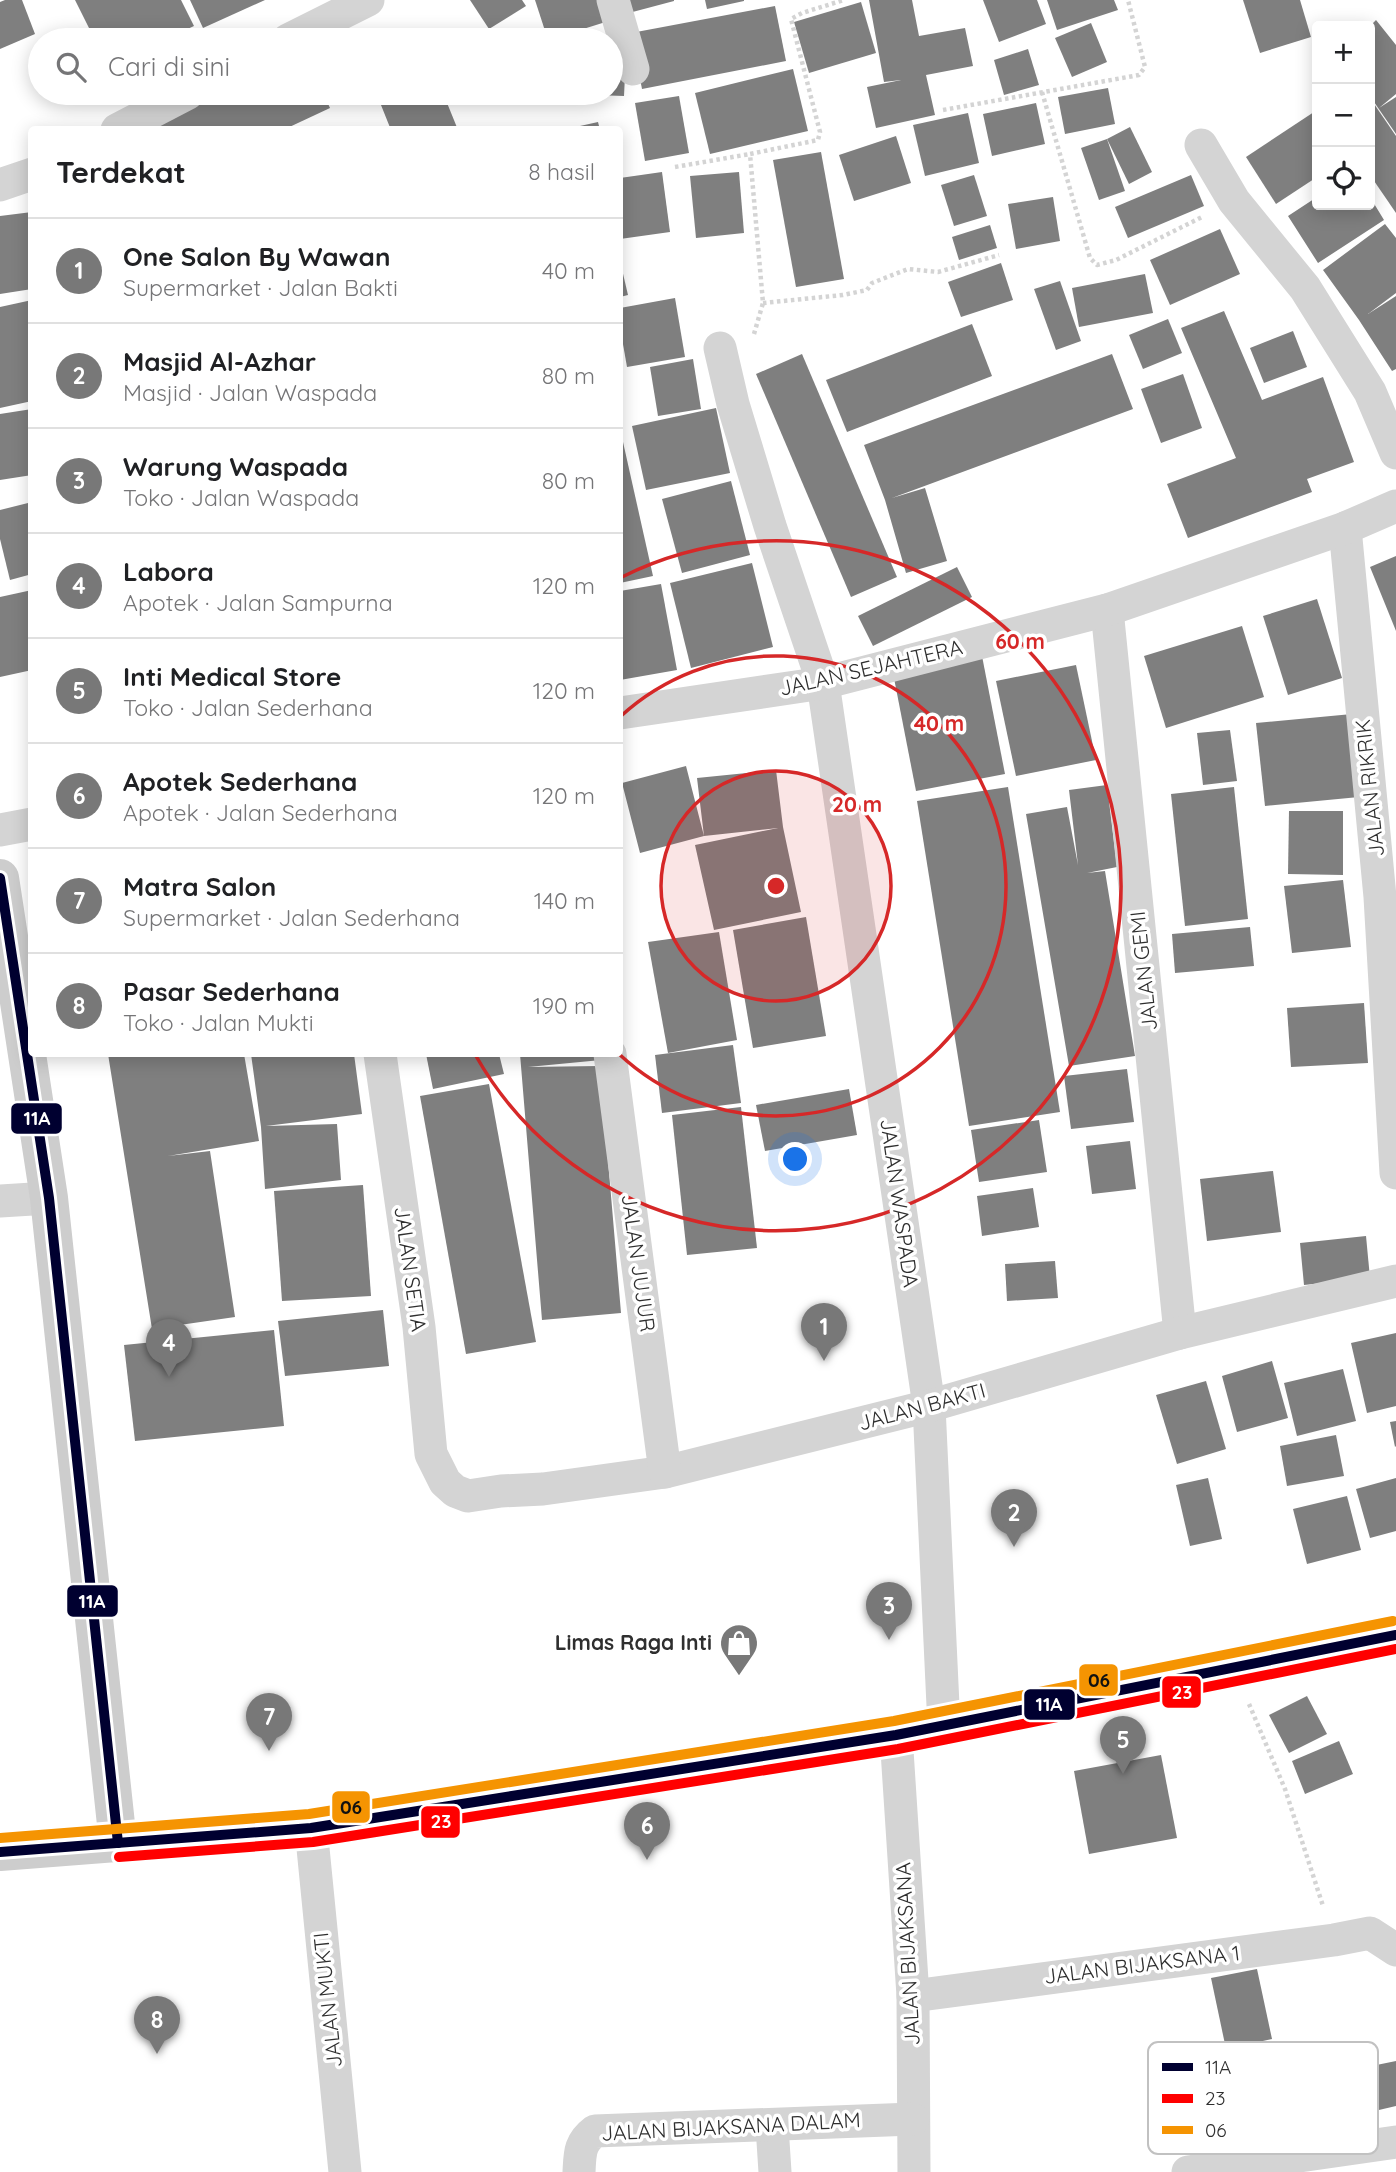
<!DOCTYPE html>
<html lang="id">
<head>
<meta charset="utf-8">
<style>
  body { margin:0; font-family:Quicksand,sans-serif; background:#f2f2f2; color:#202124 }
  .controls { position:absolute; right:21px; top:21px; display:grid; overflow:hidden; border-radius:7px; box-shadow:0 4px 18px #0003 }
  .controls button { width:63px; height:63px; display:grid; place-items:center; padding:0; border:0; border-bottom:2px solid #e0e0e0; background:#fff; color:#202124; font:35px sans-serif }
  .you { position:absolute; left:796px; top:1160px; width:24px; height:24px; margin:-18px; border:5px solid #fff; border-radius:50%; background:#1a73e8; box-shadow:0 0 0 10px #1a73e833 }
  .badge { display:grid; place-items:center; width:46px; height:46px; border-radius:50%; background:#787878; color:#fff; font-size:23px; font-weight:700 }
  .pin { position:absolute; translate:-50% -58px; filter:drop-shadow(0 2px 4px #0008) }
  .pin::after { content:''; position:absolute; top:37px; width:24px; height:21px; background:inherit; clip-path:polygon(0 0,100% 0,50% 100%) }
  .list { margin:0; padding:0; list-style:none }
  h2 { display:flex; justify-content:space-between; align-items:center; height:91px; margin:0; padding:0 28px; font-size:30px }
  h2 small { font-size:23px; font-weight:400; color:#757577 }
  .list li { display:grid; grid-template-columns:46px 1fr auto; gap:21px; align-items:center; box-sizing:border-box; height:105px; padding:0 28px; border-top:2px solid #e0e0e0 }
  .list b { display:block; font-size:26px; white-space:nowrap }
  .list p { margin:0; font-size:23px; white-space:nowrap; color:#757577 }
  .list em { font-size:23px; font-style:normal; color:#757577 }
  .icon { flex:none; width:38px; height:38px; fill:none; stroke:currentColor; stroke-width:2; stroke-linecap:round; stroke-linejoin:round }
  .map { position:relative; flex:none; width:1396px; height:2172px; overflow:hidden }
  .search { position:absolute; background:#fff; box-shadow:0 4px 18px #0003; left:28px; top:28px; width:595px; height:77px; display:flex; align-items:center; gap:18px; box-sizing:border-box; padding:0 24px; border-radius:38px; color:#757577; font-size:26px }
  .panel { position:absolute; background:#fff; box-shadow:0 4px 18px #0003; left:28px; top:126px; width:595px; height:931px; border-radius:7px }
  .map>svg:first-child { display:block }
  .building { fill:#7f7f7f }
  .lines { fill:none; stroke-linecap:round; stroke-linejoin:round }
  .path { stroke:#d4d4d4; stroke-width:4.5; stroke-dasharray:3.5 3.5; stroke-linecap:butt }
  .street { stroke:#d4d4d4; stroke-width:33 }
  .secondary { stroke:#cdcdcd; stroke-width:38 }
  .bus-1-casing { stroke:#fff; stroke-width:16 }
  .bus-2-casing { stroke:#fff; stroke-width:16 }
  .bus-3-casing { stroke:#fff; stroke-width:16 }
  .bus-1 { stroke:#000030; stroke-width:10 }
  .bus-2 { stroke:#f00; stroke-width:10 }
  .bus-3 { stroke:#f59402; stroke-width:10 }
  .ring { fill:none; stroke:#d62828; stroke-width:3.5 }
  .labels { text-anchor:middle; stroke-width:7; stroke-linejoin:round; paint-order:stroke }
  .street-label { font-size:21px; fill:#2f2f2f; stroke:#fff }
  .poi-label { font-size:21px; font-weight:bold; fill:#2f2f2f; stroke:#fff; text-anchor:end }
  .key { fill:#fff; stroke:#c1c1c1; stroke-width:2 }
  .key-label { font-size:19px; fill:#2f2f2f }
  .centre { fill:#d62828; stroke:#fff; stroke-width:3.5 }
  .ring-label { font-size:21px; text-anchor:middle; font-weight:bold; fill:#d62828; stroke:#fff; stroke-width:7; stroke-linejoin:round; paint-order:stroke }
  .line-badge { stroke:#fff; stroke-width:2.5 }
  .badge-label { font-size:19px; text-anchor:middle; font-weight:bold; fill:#fff }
  .pale-badge-label { font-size:19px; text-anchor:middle; font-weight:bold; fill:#111 }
</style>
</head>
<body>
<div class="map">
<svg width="1396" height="2172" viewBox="0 0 1396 2172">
  <rect width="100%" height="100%" fill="#fff"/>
  <!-- building -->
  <g class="building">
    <path d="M5,0H22L35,34L0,49V2Z"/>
    <path d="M75,0H181L194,26L164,40H95Z"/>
    <path d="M190,0H265L203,28Z"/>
    <path d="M470,0H522L526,6L489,29Z"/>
    <path d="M535,0H606L612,20L548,40Z"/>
    <path d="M621,0H674V1L625,14Z"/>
    <path d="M705,0H744V1L707,9Z"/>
    <path d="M869,0H912L919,36L965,28L973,66L926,75L935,115L876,128L867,87L901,80L884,82Z"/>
    <path d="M983,0H1037L1046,24L999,42Z"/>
    <path d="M1047,0H1114L1118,10L1057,30Z"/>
    <path d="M1243,0H1300L1311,37L1260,53Z"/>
    <path d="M861,2L876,53L809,73L794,22Z"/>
    <path d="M775,6L786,61L642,89L631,33Z"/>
    <path d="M1376,20L1396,45V94L1379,108L1396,97V134L1370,96V26Z"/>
    <path d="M1091,23L1107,62L1072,77L1055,38Z"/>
    <path d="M1028,49L1039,85L1004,95L994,60Z"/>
    <path d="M611,53L626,54L624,96L595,95V93H611Z"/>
    <path d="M793,69L808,131L710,154L695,93Z"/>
    <path d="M1108,88L1115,124L1065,134L1058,97Z"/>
    <path d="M221,93H323L330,108L283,130H151L149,126Z"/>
    <path d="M381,93H443L458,130H391L377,95Z"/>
    <path d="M679,96L689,153L645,161L635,103Z"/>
    <path d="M1370,98L1396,136V213L1370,175Z"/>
    <path d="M1036,103L1045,144L992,156L983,114Z"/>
    <path d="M1317,110V177L1276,204L1246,157Z"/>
    <path d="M968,113L979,163L925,176L913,125Z"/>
    <path d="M598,122L600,130H571V128Z"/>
    <path d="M1130,127L1152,172L1129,184L1107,139Z"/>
    <path d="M896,136L911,183L854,201L839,155Z"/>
    <path d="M1107,139L1125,191L1099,200L1081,148Z"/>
    <path d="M821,152L844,279L796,287L773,160Z"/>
    <path d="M662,172L670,232L620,239V178Z"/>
    <path d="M739,172L744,233L696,238L690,176Z"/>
    <path d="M974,175L987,216L954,226L941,185Z"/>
    <path d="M1191,175L1204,206L1128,238L1115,207Z"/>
    <path d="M1053,197L1060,241L1016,249L1008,204Z"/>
    <path d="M1317,197V205H1370V197L1384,220L1318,263L1288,216Z"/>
    <path d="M32,212V289L0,294V216Z"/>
    <path d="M1385,224L1396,238V293L1368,314L1396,296V369L1392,371L1359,320L1323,270Z"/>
    <path d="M990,225L997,248L959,260L952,237Z"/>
    <path d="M1220,229L1240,274L1170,305L1150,260Z"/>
    <path d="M620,261L628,295L620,297Z"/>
    <path d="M1001,263L1013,300L961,317L948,282Z"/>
    <path d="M1145,274L1153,313L1079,327L1072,288Z"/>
    <path d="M1060,281L1081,341L1056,350L1034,289Z"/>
    <path d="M675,298L685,357L627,367L620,327V308Z"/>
    <path d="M32,300V401L0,408V307Z"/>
    <path d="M1224,311L1262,400L1323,377L1354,462L1307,479L1312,492L1188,538L1167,484L1236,458L1181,328Z"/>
    <path d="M1168,319L1182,353L1143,369L1129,335Z"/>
    <path d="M972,324L992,376L847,432L826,380Z"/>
    <path d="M1293,331L1307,367L1264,383L1250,348Z"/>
    <path d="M802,354L897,577L851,597L756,374Z"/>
    <path d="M1112,354L1133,409L892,498L925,488L947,561L906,573L885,500L864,445Z"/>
    <path d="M693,359L701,409L658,416L650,367Z"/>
    <path d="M1183,374L1202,428L1161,443L1141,389Z"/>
    <path d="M716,408L730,473L646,490L632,426Z"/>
    <path d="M32,409V475L0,480V414Z"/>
    <path d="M623,442L653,576L620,583V443Z"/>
    <path d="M731,481L750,555L682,573L662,499Z"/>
    <path d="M32,502V574L10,580L0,539V510Z"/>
    <path d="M1396,556V631L1370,567Z"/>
    <path d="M752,563L773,647L691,668L670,583Z"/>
    <path d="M957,567L972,597L873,646L858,616Z"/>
    <path d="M661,584L677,670L620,680V591Z"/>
    <path d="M32,590V670L0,677V597Z"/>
    <path d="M1317,599L1342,678L1288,695L1263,616Z"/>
    <path d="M1242,626L1264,697L1166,728L1144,656Z"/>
    <path d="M982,656L1005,774L916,791L893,673Z"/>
    <path d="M1076,665L1096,760L1016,776L996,681Z"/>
    <path d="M1352,714L1359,797L1265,806L1256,723Z"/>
    <path d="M1230,730L1237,781L1203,785L1197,733Z"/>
    <path d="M686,766L704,836L697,778L776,770L783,827L801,912L714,930L695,845L778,828L704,836L640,853L622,783Z"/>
    <path d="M1107,785L1117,867L1087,873L1105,871L1135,1056L1069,1066L1026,814L1067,807L1078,865L1069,790Z"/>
    <path d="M1008,787L1060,1112L969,1126L917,801Z"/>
    <path d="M1234,787L1248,919L1185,926L1171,794Z"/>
    <path d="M1289,811H1343V875L1288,874Z"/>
    <path d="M1343,880L1351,947L1292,953L1284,886Z"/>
    <path d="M806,917L826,1036L753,1048L733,930Z"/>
    <path d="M1250,927L1254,966L1175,973L1172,934Z"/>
    <path d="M719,932L737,1040L668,1053L648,942Z"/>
    <path d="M1364,1003L1368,1063L1291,1067L1287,1008Z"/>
    <path d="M733,1045L741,1103L662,1113L655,1055Z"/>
    <path d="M108,1054H244L259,1141L168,1156L210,1151L235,1317L152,1329Z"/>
    <path d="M251,1054H354L362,1114L266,1126L337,1124L341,1180L265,1189L261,1127Z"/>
    <path d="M426,1054H499L504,1074L433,1089Z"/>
    <path d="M520,1054H600L601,1060L528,1067L600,1066L621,1313L542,1320Z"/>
    <path d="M1127,1069L1134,1122L1071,1129L1064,1076Z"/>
    <path d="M489,1084L536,1342L466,1354L420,1096Z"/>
    <path d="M849,1089L857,1135L765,1151L756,1105Z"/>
    <path d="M741,1107L757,1248L687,1255L672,1115Z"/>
    <path d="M1039,1120L1047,1172L979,1182L971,1130Z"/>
    <path d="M1130,1141L1136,1189L1092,1194L1086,1146Z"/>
    <path d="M1273,1171L1281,1232L1207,1241L1200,1179Z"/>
    <path d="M363,1185L371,1296L282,1301L274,1191Z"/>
    <path d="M1033,1188L1039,1227L982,1236L977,1196Z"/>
    <path d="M1366,1236L1370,1278L1304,1285L1300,1243Z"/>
    <path d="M1055,1261L1058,1298L1007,1301L1005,1264Z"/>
    <path d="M383,1310L389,1366L285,1376L278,1321Z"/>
    <path d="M274,1330L284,1426L135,1441L124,1345Z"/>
    <path d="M1396,1333V1406L1367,1413L1351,1343Z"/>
    <path d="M1272,1361L1288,1418L1237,1432L1222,1376Z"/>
    <path d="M1343,1369L1356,1421L1297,1436L1284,1383Z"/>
    <path d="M1206,1381L1226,1449L1177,1464L1156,1395Z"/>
    <path d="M1396,1421V1446L1395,1447L1390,1422Z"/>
    <path d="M1336,1435L1344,1476L1287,1486L1280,1446Z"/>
    <path d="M1208,1478L1222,1539L1190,1546L1176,1485Z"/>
    <path d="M1396,1478V1531L1370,1538L1356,1489Z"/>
    <path d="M1347,1496L1361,1550L1307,1564L1293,1509Z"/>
    <path d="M1307,1696L1327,1734L1289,1753L1269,1715Z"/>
    <path d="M1339,1741L1353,1774L1305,1794L1292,1761Z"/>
    <path d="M1161,1755L1177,1838L1089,1854L1074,1771Z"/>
    <path d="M1257,1969L1272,2039L1226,2049L1211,1978Z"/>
    <path d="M1396,2061V2106L1366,2113L1357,2069Z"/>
  </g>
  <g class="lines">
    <!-- path -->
    <g class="path">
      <path d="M1042,92L1090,258L1097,265L1116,260L1204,216"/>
      <path d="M943,110L1139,75L1145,67L1128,0"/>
      <path d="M675,167L750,154"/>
      <path d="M763,303L843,295L867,290L872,283L908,269L938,272L999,255"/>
      <path d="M754,334L763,303L750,154L818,140L820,132L791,19L802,13L844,0"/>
      <path d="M1249,1704L1285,1789L1323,1906"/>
    </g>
    <!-- street -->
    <g class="street">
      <path d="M613,0L633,69"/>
      <path d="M288,40L368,0"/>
      <path d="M117,130L188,93"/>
      <path d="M1201,145L1234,201L1305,288L1370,392L1396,453"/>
      <path d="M0,185L32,174"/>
      <path d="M720,348L733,404L770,526L823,683L929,1406L944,1727"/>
      <path d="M1345,528L1380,897L1396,1173"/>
      <path d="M1107,610L1180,1333"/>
      <path d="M620,713L823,683L1107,610L1345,528L1396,506"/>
      <path d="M0,830L32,824"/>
      <path d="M380,1054L419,1327L431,1454L445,1482L455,1491L468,1496L501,1491L543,1489L665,1472L929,1406L1180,1333L1396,1281"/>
      <path d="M610,1054L665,1472"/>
      <path d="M0,1201L49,1198"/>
      <path d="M896,1735L913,1996L914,2172"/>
      <path d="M311,1828L345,2172"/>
      <path d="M913,1996L1334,1940L1370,1933L1396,1950"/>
      <path d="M772,2126L775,2172"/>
      <path d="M579,2172C580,2154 579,2143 595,2131L913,2119"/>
      <path d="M1188,2172L1396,2142"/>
    </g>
    <!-- secondary -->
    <g class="secondary">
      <path d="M0,878L49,1198L118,1843"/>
      <path d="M0,1852L311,1828L896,1735L1396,1635"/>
    </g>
    <defs>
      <g id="bus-1">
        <path d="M0,878L49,1198L118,1843"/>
        <path d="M0,1852L311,1828L896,1735L1396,1635"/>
      </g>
      <path id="bus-2" d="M119,1857L313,1842L898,1749L1396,1649"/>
      <path id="bus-3" d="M0,1838L309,1814L894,1721L1393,1621"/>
    </defs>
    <!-- bus-1 casing -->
    <use href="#bus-1" class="bus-1-casing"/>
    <!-- bus-2 casing -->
    <use href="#bus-2" class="bus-2-casing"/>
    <!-- bus-3 casing -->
    <use href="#bus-3" class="bus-3-casing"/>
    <!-- bus-1 -->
    <use href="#bus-1" class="bus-1"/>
    <!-- bus-2 -->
    <use href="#bus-2" class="bus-2"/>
    <!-- bus-3 -->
    <use href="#bus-3" class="bus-3"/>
  </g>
  <!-- distance rings -->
  <circle cx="776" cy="886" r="115" fill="#d62828" fill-opacity=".12"/>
  <g class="ring">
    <circle cx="776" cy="886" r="115"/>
    <path d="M621 716A230 230 0 1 1 619 1054"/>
    <path d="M622 577A345 345 0 1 1 476 1056"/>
  </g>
  <!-- icons -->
  <defs>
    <symbol id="shop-pin" viewBox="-11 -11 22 30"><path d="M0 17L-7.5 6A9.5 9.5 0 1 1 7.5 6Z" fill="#787878" stroke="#fff"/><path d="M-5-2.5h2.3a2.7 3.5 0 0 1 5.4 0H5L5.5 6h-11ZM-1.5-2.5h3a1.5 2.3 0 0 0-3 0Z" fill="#fff"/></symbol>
  </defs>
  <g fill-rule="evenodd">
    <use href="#shop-pin" x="717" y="1621" width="44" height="60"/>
  </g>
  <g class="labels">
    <!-- street labels -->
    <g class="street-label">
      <text transform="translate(871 668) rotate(-13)" y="7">JALAN SEJAHTERA</text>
      <text transform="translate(1370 788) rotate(-96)" y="7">JALAN RIKRIK</text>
      <text transform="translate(1144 971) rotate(-96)" y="7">JALAN GEMI</text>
      <text transform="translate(899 1203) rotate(82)" y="7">JALAN WASPADA</text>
      <text transform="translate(638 1263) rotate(82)" y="7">JALAN JUJUR</text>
      <text transform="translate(410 1269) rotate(82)" y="7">JALAN SETIA</text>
      <text transform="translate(922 1407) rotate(-15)" y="7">JALAN BAKTI</text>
      <text transform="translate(908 1954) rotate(-93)" y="7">JALAN BIJAKSANA</text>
      <text transform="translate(1142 1965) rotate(-7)" y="7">JALAN BIJAKSANA 1</text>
      <text transform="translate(328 2000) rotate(-96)" y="7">JALAN MUKTI</text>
      <text transform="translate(731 2127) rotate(-3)" y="7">JALAN BIJAKSANA DALAM</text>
    </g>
    <!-- poi labels -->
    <g class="poi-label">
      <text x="712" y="1650">Limas Raga Inti</text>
    </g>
  </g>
  <!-- legend -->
  <rect x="1148" y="2042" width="230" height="112" rx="10" class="key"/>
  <rect x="1162" y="2063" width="31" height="8" fill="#000030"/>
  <rect x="1162" y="2094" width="31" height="9" fill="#f00"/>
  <rect x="1162" y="2126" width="31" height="8" fill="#f59402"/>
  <g class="key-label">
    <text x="1205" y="2074">11A</text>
    <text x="1205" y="2105">23</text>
    <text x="1205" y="2137">06</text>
  </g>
  <circle cx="776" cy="886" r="10" class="centre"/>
  <g class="ring-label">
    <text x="1020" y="649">60 m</text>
    <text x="939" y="731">40 m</text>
    <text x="857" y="812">20 m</text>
  </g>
  <g class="line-badge">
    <rect x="10" y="1102" width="53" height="33" rx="7" fill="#000030"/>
    <rect x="66" y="1584" width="53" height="34" rx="7" fill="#000030"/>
    <rect x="1078" y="1663" width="41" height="34" rx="7" fill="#f59402"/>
    <rect x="1161" y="1675" width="41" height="34" rx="7" fill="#f00"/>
    <rect x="1023" y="1688" width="53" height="33" rx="7" fill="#000030"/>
    <rect x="331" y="1790" width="40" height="34" rx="7" fill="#f59402"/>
    <rect x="420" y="1805" width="41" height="34" rx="7" fill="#f00"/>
  </g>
  <g class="badge-label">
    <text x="37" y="1125">11A</text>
    <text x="92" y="1608">11A</text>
    <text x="1182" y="1699">23</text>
    <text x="1049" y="1711">11A</text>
    <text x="441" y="1828">23</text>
  </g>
  <g class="pale-badge-label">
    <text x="1099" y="1687">06</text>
    <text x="351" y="1814">06</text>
  </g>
</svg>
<div class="controls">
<button>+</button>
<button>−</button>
<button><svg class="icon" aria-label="locate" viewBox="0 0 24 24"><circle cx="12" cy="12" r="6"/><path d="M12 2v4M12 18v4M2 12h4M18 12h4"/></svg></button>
</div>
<div class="you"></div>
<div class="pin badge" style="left:824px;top:1361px">1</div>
<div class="pin badge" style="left:1014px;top:1547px">2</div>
<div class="pin badge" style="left:889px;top:1640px">3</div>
<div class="pin badge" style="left:169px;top:1377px">4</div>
<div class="pin badge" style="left:1123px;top:1774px">5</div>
<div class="pin badge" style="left:647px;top:1860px">6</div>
<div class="pin badge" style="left:269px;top:1751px">7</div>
<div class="pin badge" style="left:157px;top:2054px">8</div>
<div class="search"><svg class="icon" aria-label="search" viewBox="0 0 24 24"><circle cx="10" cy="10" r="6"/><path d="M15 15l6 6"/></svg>Cari di sini</div>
<section class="panel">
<h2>Terdekat<small>8 hasil</small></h2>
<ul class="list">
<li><span class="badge">1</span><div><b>One Salon By Wawan</b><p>Supermarket · Jalan Bakti</p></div><em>40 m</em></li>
<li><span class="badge">2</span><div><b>Masjid Al-Azhar</b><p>Masjid · Jalan Waspada</p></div><em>80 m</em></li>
<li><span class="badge">3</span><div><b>Warung Waspada</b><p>Toko · Jalan Waspada</p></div><em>80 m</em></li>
<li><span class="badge">4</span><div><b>Labora</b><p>Apotek · Jalan Sampurna</p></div><em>120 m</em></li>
<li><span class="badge">5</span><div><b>Inti Medical Store</b><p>Toko · Jalan Sederhana</p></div><em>120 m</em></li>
<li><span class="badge">6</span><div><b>Apotek Sederhana</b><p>Apotek · Jalan Sederhana</p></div><em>120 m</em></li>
<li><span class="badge">7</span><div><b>Matra Salon</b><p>Supermarket · Jalan Sederhana</p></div><em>140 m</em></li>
<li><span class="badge">8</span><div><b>Pasar Sederhana</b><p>Toko · Jalan Mukti</p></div><em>190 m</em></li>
</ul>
</section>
</div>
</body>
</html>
